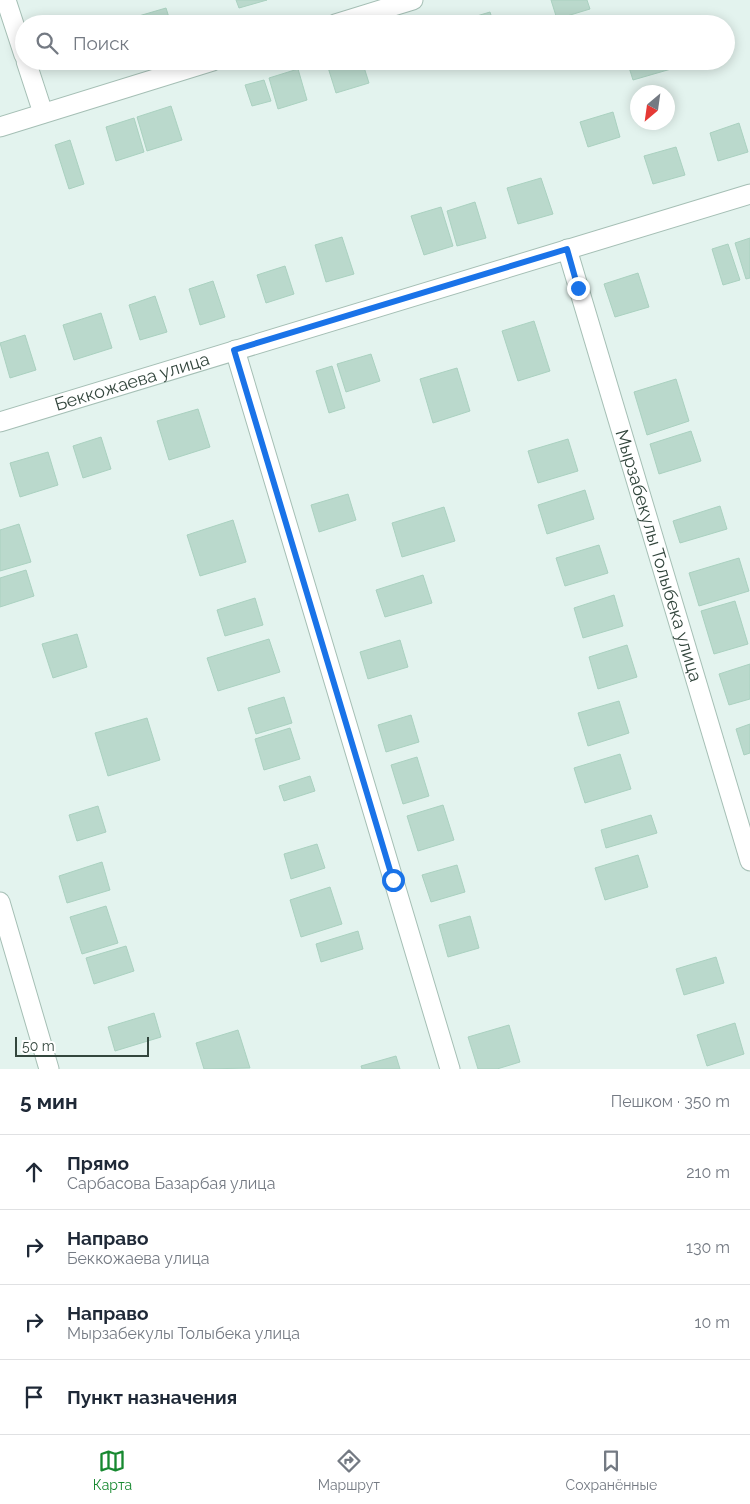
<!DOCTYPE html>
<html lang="ru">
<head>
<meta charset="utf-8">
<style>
  body { margin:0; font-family:Raleway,sans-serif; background:#f6f6f7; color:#1f2937 }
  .compass { position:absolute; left:630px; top:85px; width:45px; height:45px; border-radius:50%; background:#fff; box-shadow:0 2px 12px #0003; rotate:209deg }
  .scale { position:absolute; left:15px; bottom:12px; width:134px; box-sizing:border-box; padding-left:5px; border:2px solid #33463d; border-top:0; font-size:14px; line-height:18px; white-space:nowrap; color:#33463d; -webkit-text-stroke:4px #fff; paint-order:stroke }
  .stop { position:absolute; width:15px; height:15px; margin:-11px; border:4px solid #1a73e8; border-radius:50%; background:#fff }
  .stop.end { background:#1a73e8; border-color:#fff; box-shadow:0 1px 5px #0008 }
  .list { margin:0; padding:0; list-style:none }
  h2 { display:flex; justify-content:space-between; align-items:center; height:65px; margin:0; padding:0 20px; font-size:21px }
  h2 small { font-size:16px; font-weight:400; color:#747a83 }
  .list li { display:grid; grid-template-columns:32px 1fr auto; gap:15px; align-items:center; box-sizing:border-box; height:75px; padding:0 20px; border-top:1px solid #e0e1e3 }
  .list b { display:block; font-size:19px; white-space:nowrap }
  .list p { margin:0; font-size:16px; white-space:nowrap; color:#747a83 }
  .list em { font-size:16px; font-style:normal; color:#747a83 }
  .icon { flex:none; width:28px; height:28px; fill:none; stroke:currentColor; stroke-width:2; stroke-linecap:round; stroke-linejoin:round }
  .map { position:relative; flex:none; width:750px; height:1069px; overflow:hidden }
  .search { position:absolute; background:#fff; box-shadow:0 2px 12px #0003; left:15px; right:15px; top:15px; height:55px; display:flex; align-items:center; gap:12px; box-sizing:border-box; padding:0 18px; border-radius:28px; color:#747a83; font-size:19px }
  .sheet { height:365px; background:#fff }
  nav { display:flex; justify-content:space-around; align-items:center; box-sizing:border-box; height:70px; border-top:1px solid #e0e1e3; background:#fff; font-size:14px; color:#747a83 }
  nav a { display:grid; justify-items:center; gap:2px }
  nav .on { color:#178930 }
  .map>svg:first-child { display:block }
  .building { fill:#bad9cc; stroke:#aad1c0 }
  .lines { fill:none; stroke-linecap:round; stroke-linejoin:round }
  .minor-casing { stroke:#a5bfb5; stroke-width:21 }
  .minor { stroke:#fff; stroke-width:19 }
  .route { stroke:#1a73e8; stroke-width:6 }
  .labels { text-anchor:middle; stroke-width:4.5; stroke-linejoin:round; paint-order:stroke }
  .street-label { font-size:18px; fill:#33463d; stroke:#fff }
</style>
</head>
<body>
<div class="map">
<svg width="750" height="1069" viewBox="0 0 750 1069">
  <rect width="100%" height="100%" fill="#e3f3ee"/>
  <!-- building -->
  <g class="building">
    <path d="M236,0H267L239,8Z"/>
    <path d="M551,0H587L590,9L557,19Z"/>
    <path d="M166,8L171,24H126L125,20Z"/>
    <path d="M490,12L494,24H458L457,22Z"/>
    <path d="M326,61H362L369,83L336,93Z"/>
    <path d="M627,61H668L671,69L633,80Z"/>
    <path d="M298,69L307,100L278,109L269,78Z"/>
    <path d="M264,80L271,101L252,106L245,85Z"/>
    <path d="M171,106L182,140L147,151L137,117Z"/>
    <path d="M613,112L620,137L588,147L580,122Z"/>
    <path d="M134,118L144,152L116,161L106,127Z"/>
    <path d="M739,123L748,152L718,161L710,133Z"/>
    <path d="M70,140L84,184L69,189L55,145Z"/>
    <path d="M676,147L685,175L653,184L644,156Z"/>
    <path d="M541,178L553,214L518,224L507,188Z"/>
    <path d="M475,202L486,238L457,246L447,211Z"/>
    <path d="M441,207L453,246L424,255L411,216Z"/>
    <path d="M342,237L354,274L326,282L315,245Z"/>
    <path d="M750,238V278L746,279L735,243Z"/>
    <path d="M728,244L740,280L723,285L712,249Z"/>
    <path d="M285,266L294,294L266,303L257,275Z"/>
    <path d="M638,273L649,307L615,317L604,284Z"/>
    <path d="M213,281L225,317L200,325L189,289Z"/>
    <path d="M155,296L167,332L140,340L129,305Z"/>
    <path d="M101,313L112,348L74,360L63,325Z"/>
    <path d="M534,321L550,371L518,381L502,331Z"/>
    <path d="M25,335L36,370L10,378L0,343Z"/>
    <path d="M371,354L380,381L346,392L337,364Z"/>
    <path d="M332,366L345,408L329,413L316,371Z"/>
    <path d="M457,368L470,411L433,423L420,379Z"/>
    <path d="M676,379L689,421L647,435L634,392Z"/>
    <path d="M198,409L210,447L169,460L157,421Z"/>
    <path d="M691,431L701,461L659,474L650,444Z"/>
    <path d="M101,437L111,469L83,478L73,446Z"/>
    <path d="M568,439L578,471L538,483L528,451Z"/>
    <path d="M48,452L58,485L20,497L10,463Z"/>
    <path d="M585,490L594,519L547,534L538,505Z"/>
    <path d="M348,494L356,520L319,532L311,505Z"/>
    <path d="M720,506L727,529L680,543L673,521Z"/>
    <path d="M444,507L455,541L402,557L392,523Z"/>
    <path d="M233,520L246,562L200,576L187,535Z"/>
    <path d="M19,524L31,562L0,571V530Z"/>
    <path d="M599,545L608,573L565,586L556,558Z"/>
    <path d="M739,558L749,591L699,606L689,573Z"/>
    <path d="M26,570L34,596L0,607V578Z"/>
    <path d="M423,575L432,603L385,617L376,590Z"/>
    <path d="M614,595L623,626L583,638L574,608Z"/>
    <path d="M255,598L263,625L225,636L217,610Z"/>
    <path d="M735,601L748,644L714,654L701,611Z"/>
    <path d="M77,634L87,667L53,678L42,644Z"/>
    <path d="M269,639L280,672L218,691L207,658Z"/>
    <path d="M400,640L408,667L368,679L360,652Z"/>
    <path d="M627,645L637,677L598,689L589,657Z"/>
    <path d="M750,664V699L729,705L719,674Z"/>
    <path d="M284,697L292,723L256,734L248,708Z"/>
    <path d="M619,701L629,733L588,746L578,713Z"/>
    <path d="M411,715L419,742L386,752L378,725Z"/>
    <path d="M147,718L160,760L108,776L95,733Z"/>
    <path d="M750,724V753L744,755L736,729Z"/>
    <path d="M290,728L300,759L264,770L255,739Z"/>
    <path d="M620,754L631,789L585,803L574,768Z"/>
    <path d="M417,757L429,796L403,804L391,765Z"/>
    <path d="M310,776L315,791L284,801L279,786Z"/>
    <path d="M443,805L454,840L418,851L407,816Z"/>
    <path d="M98,806L106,832L77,841L69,815Z"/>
    <path d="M651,815L657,833L606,848L601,830Z"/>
    <path d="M317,844L325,868L291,879L284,854Z"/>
    <path d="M638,855L648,887L605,900L595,868Z"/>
    <path d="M102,862L110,890L67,903L59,876Z"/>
    <path d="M457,865L465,892L431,902L422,875Z"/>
    <path d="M330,887L342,924L301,937L290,900Z"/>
    <path d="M106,906L118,943L82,954L70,917Z"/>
    <path d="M470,916L479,948L448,957L439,925Z"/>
    <path d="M358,931L363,949L321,962L316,944Z"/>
    <path d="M126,946L134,971L94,984L86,958Z"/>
    <path d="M716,957L724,983L684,995L676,969Z"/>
    <path d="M154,1013L161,1037L115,1051L108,1027Z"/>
    <path d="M735,1023L744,1054L707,1066L697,1035Z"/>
    <path d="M509,1025L520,1062L497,1069H478L468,1037Z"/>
    <path d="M238,1030L250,1068L204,1069L196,1043Z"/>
    <path d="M396,1056L400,1069H362L361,1066Z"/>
  </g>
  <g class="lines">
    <defs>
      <g id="minor">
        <path d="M6,0L24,55"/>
        <path d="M335,24L413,0"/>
        <path d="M26,61L43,113"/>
        <path d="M0,127L213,61"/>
        <path id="s1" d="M567,249L750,861"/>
        <path d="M235,350L450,1069"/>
        <path id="s2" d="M0,422L750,194"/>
        <path d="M0,902L49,1069"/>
      </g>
    </defs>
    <!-- minor casing -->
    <use href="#minor" class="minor-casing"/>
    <!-- minor -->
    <use href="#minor" class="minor"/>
  </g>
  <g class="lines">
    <!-- route -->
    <path class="route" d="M393,880L234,350L567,249L578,288"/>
  </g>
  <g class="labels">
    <!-- street labels -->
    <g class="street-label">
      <text dy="6" stroke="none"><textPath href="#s2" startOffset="138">Беккожаева улица</textPath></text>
      <text dy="6" stroke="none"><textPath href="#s1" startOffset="320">Мырзабекулы Толыбека улица</textPath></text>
    </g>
  </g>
</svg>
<svg class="compass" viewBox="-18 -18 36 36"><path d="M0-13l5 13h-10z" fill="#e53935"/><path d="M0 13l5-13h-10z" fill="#747a83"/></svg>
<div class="scale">50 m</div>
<div class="stop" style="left:393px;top:880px"></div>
<div class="stop end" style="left:578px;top:288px"></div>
<div class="search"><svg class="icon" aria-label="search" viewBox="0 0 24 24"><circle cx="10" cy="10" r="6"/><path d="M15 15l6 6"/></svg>Поиск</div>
</div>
<section class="sheet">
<h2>5 мин<small>Пешком · 350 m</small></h2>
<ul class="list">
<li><svg class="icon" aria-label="ahead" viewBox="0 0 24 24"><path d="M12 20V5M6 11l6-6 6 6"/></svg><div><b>Прямо</b><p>Сарбасова Базарбая улица</p></div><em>210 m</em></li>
<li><svg class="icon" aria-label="right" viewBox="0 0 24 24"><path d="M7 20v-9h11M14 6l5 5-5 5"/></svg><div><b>Направо</b><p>Беккожаева улица</p></div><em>130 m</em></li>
<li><svg class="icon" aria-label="right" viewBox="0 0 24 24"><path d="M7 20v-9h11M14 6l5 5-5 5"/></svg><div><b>Направо</b><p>Мырзабекулы Толыбека улица</p></div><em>10 m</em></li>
<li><svg class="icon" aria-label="arrive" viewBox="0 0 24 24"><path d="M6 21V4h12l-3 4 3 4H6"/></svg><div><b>Пункт назначения</b></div></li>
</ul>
</section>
<nav>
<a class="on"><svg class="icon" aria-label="map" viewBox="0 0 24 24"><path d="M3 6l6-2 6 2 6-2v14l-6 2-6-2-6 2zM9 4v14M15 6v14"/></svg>Карта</a>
<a><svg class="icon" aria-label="directions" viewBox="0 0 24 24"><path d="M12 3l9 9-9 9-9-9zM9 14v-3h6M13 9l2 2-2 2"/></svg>Маршрут</a>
<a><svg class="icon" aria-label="saved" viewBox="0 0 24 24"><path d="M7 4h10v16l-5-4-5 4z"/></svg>Сохранённые</a>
</nav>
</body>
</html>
